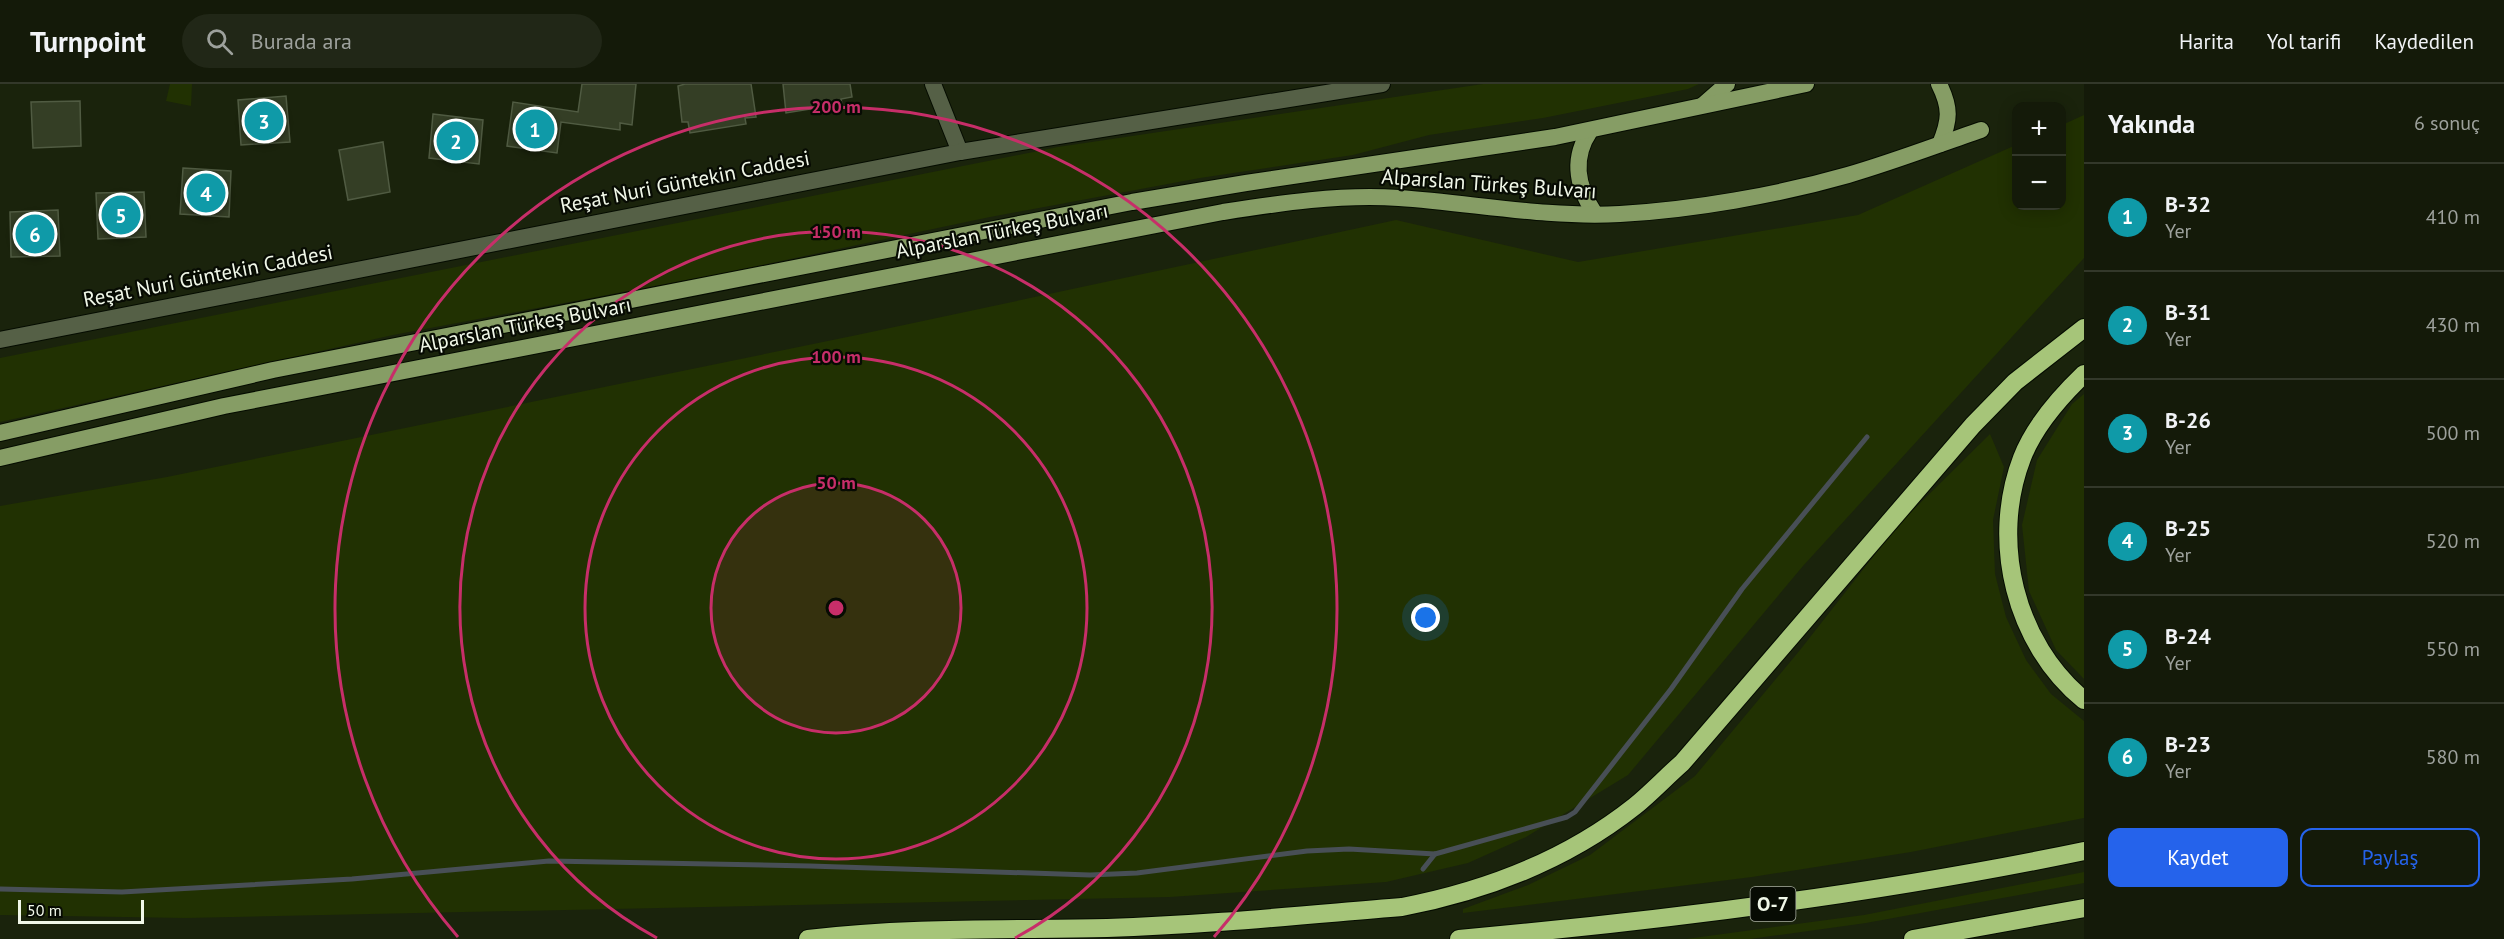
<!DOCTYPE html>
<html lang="tr">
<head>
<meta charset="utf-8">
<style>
  body { margin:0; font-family:"PT Sans",sans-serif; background:#212717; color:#f1f3f6 }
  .controls { position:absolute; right:18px; top:18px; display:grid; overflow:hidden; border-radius:12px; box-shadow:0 3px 15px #0003 }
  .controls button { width:54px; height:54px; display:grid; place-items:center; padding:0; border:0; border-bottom:2px solid #33382a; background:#141a09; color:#f1f3f6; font:30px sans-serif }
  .scale { position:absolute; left:18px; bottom:15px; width:126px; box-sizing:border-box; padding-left:6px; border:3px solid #f0f7e8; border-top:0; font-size:16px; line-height:21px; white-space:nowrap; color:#f0f7e8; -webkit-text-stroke:4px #070b03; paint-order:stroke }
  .you { position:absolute; left:1426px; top:534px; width:21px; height:21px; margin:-15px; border:4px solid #fff; border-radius:50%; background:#1a73e8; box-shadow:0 0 0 9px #1a73e833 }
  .badge { display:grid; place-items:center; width:39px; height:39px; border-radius:50%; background:#2563eb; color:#fff; font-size:20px; font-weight:700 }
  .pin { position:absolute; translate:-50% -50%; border:3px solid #fff; box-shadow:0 2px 6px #0006 }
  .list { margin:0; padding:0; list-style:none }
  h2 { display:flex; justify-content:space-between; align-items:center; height:78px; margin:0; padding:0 24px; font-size:26px }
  h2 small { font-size:20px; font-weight:400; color:#9da19c }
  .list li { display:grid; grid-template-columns:39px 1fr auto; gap:18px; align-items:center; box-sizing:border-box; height:108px; padding:0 24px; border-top:2px solid #33382a }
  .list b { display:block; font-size:22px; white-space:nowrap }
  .list p { margin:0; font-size:20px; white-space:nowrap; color:#9da19c }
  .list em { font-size:20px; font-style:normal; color:#9da19c }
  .actions { display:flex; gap:12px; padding:18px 24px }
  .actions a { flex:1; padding:14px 0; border:2px solid #2563eb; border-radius:12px; text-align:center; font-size:21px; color:#2563eb }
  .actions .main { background:#2563eb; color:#fff }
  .icon { flex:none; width:33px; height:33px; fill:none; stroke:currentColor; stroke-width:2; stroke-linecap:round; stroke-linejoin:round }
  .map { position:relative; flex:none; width:2084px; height:855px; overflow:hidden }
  header { display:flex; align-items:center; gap:36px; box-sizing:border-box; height:84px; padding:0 30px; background:#141a09; border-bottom:2px solid #33382a }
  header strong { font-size:28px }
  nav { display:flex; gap:33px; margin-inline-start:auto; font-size:21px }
  .search { width:420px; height:54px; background:#212717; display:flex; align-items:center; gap:15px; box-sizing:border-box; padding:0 21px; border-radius:33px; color:#9da19c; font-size:22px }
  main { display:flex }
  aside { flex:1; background:#141a09 }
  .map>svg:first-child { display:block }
  .green { fill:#213102 }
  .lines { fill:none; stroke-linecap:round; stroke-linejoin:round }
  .stream { stroke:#484f56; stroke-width:5 }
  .building { fill:#343e25; stroke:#505b42; stroke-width:1.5 }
  .minor-casing { stroke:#050c00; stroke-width:18 }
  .secondary-casing { stroke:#050c00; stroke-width:18 }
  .primary-casing { stroke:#050c00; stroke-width:18 }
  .motorway-casing { stroke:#050c00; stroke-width:20 }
  .minor { stroke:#556046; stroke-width:16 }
  .secondary { stroke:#556046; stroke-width:16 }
  .primary { stroke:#869d65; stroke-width:16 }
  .motorway { stroke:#a6c579; stroke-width:18 }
  .ring { fill:none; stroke:#c72e69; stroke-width:3 }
  .labels { text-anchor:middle; stroke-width:4.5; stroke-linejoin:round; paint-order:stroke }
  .shield { fill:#070b03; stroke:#aab0a3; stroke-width:1.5 }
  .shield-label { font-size:20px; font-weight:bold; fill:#f0f7e8 }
  .street-label { font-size:21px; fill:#f0f7e8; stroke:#070b03 }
  .centre { fill:#c72e69; stroke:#070b03; stroke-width:3 }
  .ring-label { font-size:18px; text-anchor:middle; font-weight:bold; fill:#c72e69; stroke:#070b03; stroke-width:4.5; stroke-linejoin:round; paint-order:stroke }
</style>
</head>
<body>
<header>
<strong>Turnpoint</strong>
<div class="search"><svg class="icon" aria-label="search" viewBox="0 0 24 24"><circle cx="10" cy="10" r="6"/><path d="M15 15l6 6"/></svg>Burada ara</div>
<nav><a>Harita</a><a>Yol tarifi</a><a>Kaydedilen</a></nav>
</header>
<main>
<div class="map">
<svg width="2084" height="855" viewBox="0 0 2084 855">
  <rect width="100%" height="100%" fill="#1a230c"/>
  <!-- green -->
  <g class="green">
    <path d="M170,0H192L191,22L166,17Z"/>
    <path d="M1483,0H1699L1688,5L1543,34L1429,51L1353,71L1200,94L990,133L719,190L393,251L0,338V274L1058,63Z"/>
    <path d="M2084,31V174L1803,482L1628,691L1526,753L1468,779L1386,798L1170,813L186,834L0,831V422L167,393L857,251L1396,136L1578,178L1858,131L2016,61V122H2062V41Z"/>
    <path d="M2084,310V595L2056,566L2029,507L2022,441L2037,376L2072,320Z"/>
    <path d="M1990,350L2004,383L1993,436L1995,490L2006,533L2026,576L2051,610L2084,637V734L1911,768L1752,793L1463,829V825L1528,801L1590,771L1695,692L1800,566L1898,441Z"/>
    <path d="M2084,788V799L1866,839L1750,855H1686L1864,831Z"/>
  </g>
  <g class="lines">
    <!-- stream -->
    <g class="stream">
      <path d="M1423,785L1435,770"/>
      <path d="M0,805L122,808L352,795L549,777L810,782L1090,791L1137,789L1307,767L1349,765L1435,770L1567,733L1575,728L1671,605L1742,505L1867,353"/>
    </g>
  </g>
  <!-- building -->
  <g class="building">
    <path d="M582,0H636L632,41L620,39V46L561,38L557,69L507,62L513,18L578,28Z"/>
    <path d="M685,0H751L756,33L745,34L746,40L690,49L688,38H682L678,2Z"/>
    <path d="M783,0H850L852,13L841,15L842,20L786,29Z"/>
    <path d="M286,12L290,58L241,61L238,16Z"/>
    <path d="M80,17L81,62L33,64L31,18Z"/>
    <path d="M433,30L483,36L479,80L429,74Z"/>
    <path d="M383,58L390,108L348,116L339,66Z"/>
    <path d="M183,84L231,87L229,133L180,130Z"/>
    <path d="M144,108L146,153L98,155L96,109Z"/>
    <path d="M58,126L60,172L11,173L10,128Z"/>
  </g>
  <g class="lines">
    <defs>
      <path id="minor" d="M933,0L960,68"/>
      <path id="secondary" d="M0,256L960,68L1382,0"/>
      <g id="primary">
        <path d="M1939,0C1951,24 1950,36 1940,60"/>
        <path d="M1703,21L1727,0"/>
        <path d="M1590,47C1571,75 1577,103 1595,130"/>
        <path d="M0,349L273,286L1132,118L1246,99L1555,53L1806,0"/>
        <path d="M0,374L224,322L1223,128C1281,119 1340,110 1399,114C1473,119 1546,134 1620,130C1693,126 1778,111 1848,91C1893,78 1937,61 1981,46"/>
      </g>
      <g id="motorway">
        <path d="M2084,290C2060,313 2034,343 2022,374C1990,457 2015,560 2084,616"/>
        <path d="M808,855C908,843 1008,846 1107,844C1206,841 1304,831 1402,823C1485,807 1567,776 1635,722C1651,709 1666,693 1682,679L1973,341L2015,298L2084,244"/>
        <path d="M1459,855C1669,836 1878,810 2084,767"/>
        <path d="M1913,855L2084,824"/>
      </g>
    </defs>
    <!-- minor casing -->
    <use href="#minor" class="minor-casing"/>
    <!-- secondary casing -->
    <use href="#secondary" class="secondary-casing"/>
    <!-- primary casing -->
    <use href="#primary" class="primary-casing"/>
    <!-- motorway casing -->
    <use href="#motorway" class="motorway-casing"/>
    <!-- minor -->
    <use href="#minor" class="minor"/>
    <!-- secondary -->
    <use href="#secondary" class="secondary"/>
    <!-- primary -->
    <use href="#primary" class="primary"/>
    <!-- motorway -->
    <use href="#motorway" class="motorway"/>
  </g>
  <!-- distance rings -->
  <circle cx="836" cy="524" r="125" fill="#c72e69" fill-opacity=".12"/>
  <g class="ring">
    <circle cx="836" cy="524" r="125"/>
    <circle cx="836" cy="524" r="251"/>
    <path d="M657 854A376 376 0 1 1 1015 854"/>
    <path d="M458 853A501 501 0 1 1 1214 853"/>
  </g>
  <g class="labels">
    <!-- shield labels -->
    <rect class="shield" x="1750.5" y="803" width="45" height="34" rx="4.5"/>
    <g class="shield-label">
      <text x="1773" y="827">O-7</text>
    </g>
    <!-- street labels -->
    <g class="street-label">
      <text transform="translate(685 98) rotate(-11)" y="7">Reşat Nuri Güntekin Caddesi</text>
      <text transform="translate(1489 100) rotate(4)" y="7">Alparslan Türkeş Bulvarı</text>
      <text transform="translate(1002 147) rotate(-11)" y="7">Alparslan Türkeş Bulvarı</text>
      <text transform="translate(208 192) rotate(-11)" y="7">Reşat Nuri Güntekin Caddesi</text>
      <text transform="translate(525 241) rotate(-11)" y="7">Alparslan Türkeş Bulvarı</text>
    </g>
  </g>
  <circle cx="836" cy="524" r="9" class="centre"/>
  <g class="ring-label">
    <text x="836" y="29">200 m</text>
    <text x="836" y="154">150 m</text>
    <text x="836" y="279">100 m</text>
    <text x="836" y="405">50 m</text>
  </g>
</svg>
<div class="controls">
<button>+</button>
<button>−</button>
</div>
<div class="scale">50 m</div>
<div class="you"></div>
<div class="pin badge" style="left:535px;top:45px;background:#0f9aa8">1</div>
<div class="pin badge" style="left:456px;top:57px;background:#0f9aa8">2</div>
<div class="pin badge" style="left:264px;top:37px;background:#0f9aa8">3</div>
<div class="pin badge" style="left:206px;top:109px;background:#0f9aa8">4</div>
<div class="pin badge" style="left:121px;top:131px;background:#0f9aa8">5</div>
<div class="pin badge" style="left:35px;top:150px;background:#0f9aa8">6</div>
</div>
<aside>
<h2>Yakında<small>6 sonuç</small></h2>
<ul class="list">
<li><span class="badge" style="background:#0f9aa8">1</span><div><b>B-32</b><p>Yer</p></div><em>410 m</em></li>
<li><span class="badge" style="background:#0f9aa8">2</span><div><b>B-31</b><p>Yer</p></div><em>430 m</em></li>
<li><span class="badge" style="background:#0f9aa8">3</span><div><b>B-26</b><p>Yer</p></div><em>500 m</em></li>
<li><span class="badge" style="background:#0f9aa8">4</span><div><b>B-25</b><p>Yer</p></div><em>520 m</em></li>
<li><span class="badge" style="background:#0f9aa8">5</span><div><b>B-24</b><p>Yer</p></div><em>550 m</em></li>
<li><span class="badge" style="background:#0f9aa8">6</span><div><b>B-23</b><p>Yer</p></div><em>580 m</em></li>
</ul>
<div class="actions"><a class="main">Kaydet</a><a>Paylaş</a></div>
</aside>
</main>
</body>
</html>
